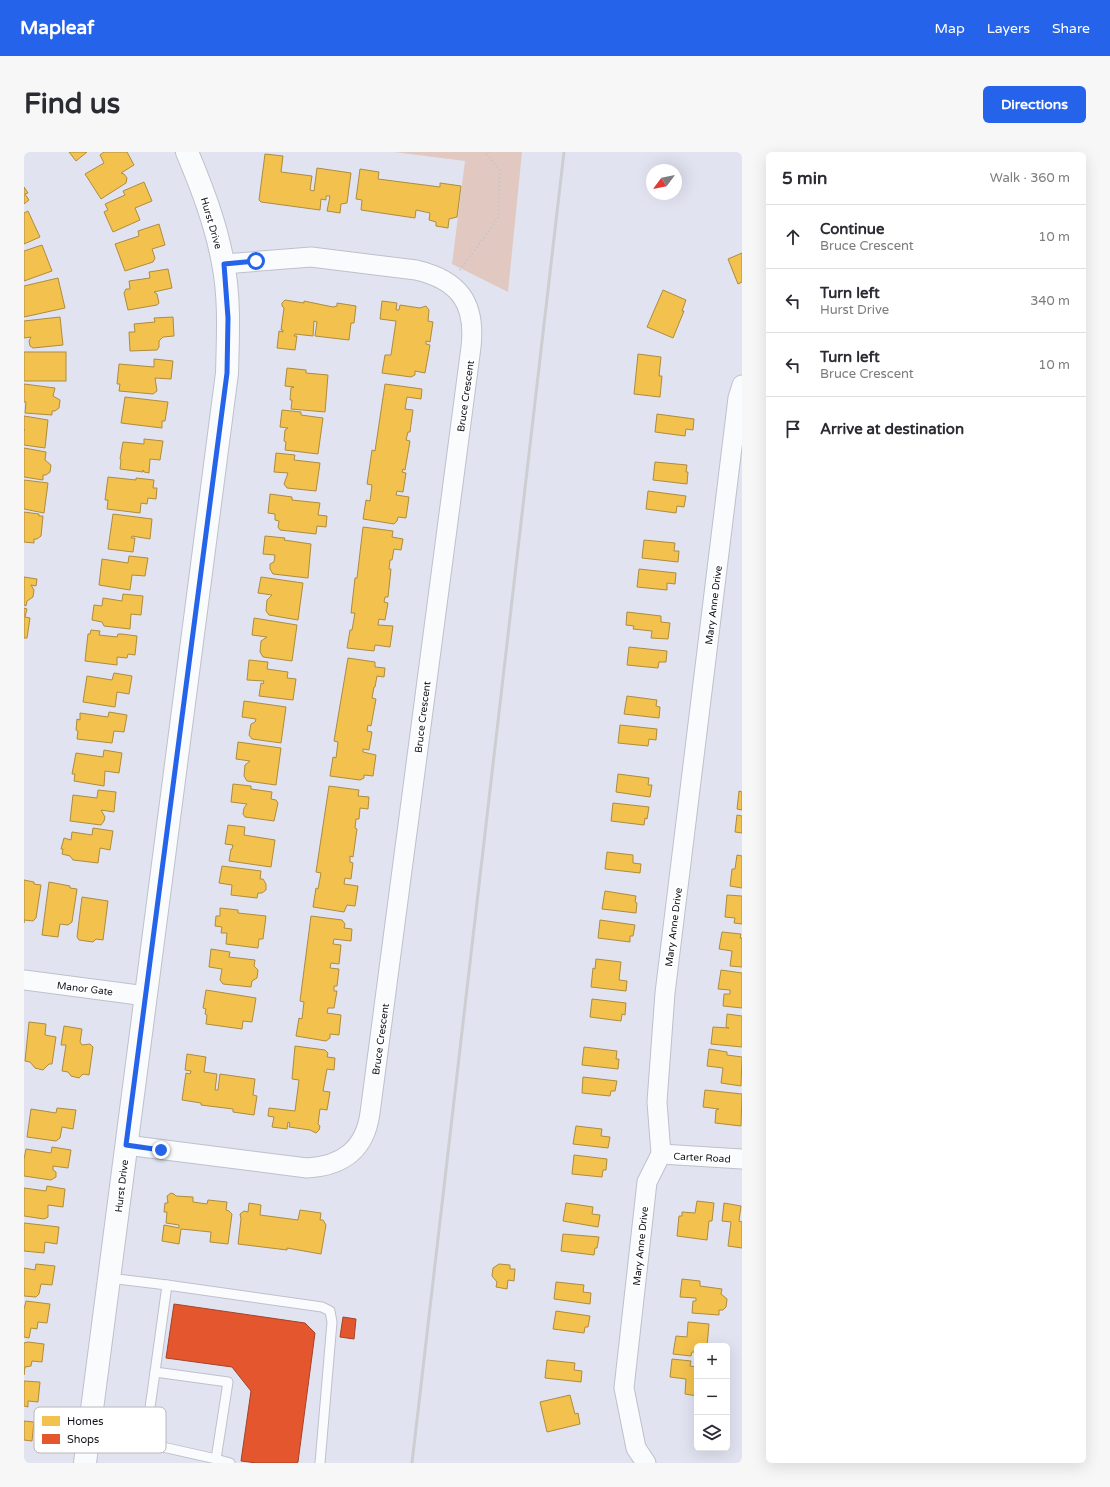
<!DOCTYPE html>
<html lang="en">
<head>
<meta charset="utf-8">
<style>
  body { margin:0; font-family:"Varela Round",sans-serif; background:#f7f7f7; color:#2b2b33 }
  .controls { position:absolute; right:12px; bottom:12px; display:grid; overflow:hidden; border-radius:6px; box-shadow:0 4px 16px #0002 }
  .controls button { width:36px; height:36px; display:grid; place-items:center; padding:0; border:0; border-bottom:1px solid #e1e1e2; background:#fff; color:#2b2b33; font:20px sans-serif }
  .compass { position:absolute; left:622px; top:12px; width:36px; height:36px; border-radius:50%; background:#fff; box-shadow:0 4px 16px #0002; rotate:238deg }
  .stop { position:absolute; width:12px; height:12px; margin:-9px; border:3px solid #2563eb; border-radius:50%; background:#fff }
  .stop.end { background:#2563eb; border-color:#fff; box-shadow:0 1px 4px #0008 }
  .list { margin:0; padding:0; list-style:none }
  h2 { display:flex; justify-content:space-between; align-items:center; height:52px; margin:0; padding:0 16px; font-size:17px }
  h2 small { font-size:13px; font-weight:400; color:#7c7c81 }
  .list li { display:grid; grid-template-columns:26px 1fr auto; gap:12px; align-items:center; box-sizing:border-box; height:64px; padding:0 16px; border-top:1px solid #e1e1e2 }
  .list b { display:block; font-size:15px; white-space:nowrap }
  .list p { margin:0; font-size:13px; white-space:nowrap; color:#7c7c81 }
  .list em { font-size:13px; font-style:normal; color:#7c7c81 }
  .icon { flex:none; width:22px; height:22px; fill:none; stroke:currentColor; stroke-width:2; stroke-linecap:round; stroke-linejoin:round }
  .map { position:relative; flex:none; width:718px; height:1311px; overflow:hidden; border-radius:6px }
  header { display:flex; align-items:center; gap:24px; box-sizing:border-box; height:56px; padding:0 20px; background:#2563eb; color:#fff }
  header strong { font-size:19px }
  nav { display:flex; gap:22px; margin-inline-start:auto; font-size:14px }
  .intro { display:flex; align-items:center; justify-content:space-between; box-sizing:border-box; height:96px; padding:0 24px }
  h1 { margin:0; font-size:28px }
  .button { padding:10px 18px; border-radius:6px; background:#2563eb; color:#fff; font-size:14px; font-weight:700 }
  main { display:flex; gap:24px; padding:0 24px }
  aside { flex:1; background:#fff; border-radius:6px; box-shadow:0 4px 16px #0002 }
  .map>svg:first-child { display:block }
  .green { fill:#e1c9c1 }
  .homes { fill:#f2c14e; stroke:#ae8c3e }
  .shops { fill:#e4572e; stroke:#a54228 }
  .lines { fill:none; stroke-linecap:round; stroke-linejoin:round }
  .service-casing { stroke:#bec0cb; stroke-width:11 }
  .minor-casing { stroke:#bec0cb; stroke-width:21 }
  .tertiary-casing { stroke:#bec0cb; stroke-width:24 }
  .path { stroke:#c3c4c9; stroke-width:2.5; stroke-dasharray:1 3; stroke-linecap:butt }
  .service { stroke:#fafbfd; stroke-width:9 }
  .minor { stroke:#fafbfd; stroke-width:19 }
  .tertiary { stroke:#fafbfd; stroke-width:22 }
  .rail { stroke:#cdced2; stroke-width:3 }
  .route { stroke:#2563eb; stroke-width:5 }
  .labels { text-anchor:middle; stroke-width:4; stroke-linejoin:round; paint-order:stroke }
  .street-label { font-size:10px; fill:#11121a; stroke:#fff }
  .key { fill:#fff; stroke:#b8b8ba; stroke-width:1 }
  .key-label { font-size:11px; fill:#11121a }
</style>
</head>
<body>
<header>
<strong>Mapleaf</strong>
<nav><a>Map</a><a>Layers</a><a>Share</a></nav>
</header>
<div class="intro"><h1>Find us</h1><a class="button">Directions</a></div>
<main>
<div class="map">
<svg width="718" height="1311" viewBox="0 0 718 1311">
  <rect width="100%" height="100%" fill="#e1e3f1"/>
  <!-- green -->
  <path class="green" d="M370,0H498L484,140L428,112L441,9Z"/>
  <!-- homes -->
  <g class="homes">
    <path d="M45,0H63L52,9Z"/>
    <path d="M80,0H103L110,13L97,21L100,22L103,26L102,31L77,47L61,22L80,11L76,3Z"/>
    <path d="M241,2L259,4L257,20L288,24L286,38L290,39L293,16L327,21L323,51L317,52L316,61L303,59L306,44H302V48L297,47L296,58L237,50L235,48Z"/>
    <path d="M336,17L355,20L354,27L416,35V31L437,34L433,65L425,67L424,76L412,74V70L405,68L406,61L392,58L391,66L337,58L338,48L332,47Z"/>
    <path d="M120,30L128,49L111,56L116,68L89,80L80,60L84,58L81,52L101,43L99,39Z"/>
    <path d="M0,35L4,41L1,42L5,48L0,52Z"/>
    <path d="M4,59L16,85L0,92V61Z"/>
    <path d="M135,72L141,93L128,97L131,106L129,110L101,119L91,92L115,84L114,79Z"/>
    <path d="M18,93L28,119L0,129V99Z"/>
    <path d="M718,101V130L714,132L704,107Z"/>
    <path d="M144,117L148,136L130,140L133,142L135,151L133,153L104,158L100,141L102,137H106L105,129L126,126L125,120Z"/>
    <path d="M34,126L41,156L0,165V134Z"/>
    <path d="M639,138L662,148L658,159H660L649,186L623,175Z"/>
    <path d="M261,148L280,151V149L309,155L313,154V151L332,154L330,171H327L325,188L291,184L293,170L290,169L289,184L271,182L270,184H273L271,198L253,196L255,179L259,180V178H257L260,156L258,154V151Z"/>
    <path d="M358,149L373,151L372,158H375L376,153L396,156L402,154L405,158L404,169L409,170L406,190L402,189V192L406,193L401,221L391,219V223L387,225L358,221L361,203H367L372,169L356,167Z"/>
    <path d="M36,165L39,193L9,196L6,194L5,189L7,185L0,186V169Z"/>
    <path d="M149,165L150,184L139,185L135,189V195L133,198L106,199L105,180H111L110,172L131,170L130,166Z"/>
    <rect x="0" y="200" width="42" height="29"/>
    <path d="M614,202L637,205L635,224H638L636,245L610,242Z"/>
    <path d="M130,207L149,209L147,227L131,226L133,239L129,242L95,239L96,232H93L95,212L130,215Z"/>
    <path d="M263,216L282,218V221L304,223L301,260L267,257L268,248H266L267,236L270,235L261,234Z"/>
    <path d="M0,232L31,236L29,244L36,248L35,256L31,259H28V263L1,261L2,250H0Z"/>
    <path d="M361,232L398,237L397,247L383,245L381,257L389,258L386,280H384L382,288L386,289L381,318L379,317L378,320L382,321L379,340L373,339L372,343L385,345L382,366L374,365L373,369L370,372L339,367L342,348L346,349L348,333L343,332L348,298L351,299Z"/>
    <path d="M101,245L144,250L141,269H138V276L97,271Z"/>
    <path d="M258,258L277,260V263L299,266L294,302L261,298L262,290L260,289L261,278L264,276L256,275Z"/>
    <path d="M633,262L670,267L669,278L662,277L661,284L631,280Z"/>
    <path d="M0,264L24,268L21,296L0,293V279L1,278H0Z"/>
    <path d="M120,287L139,289L136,308L126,307L125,321L120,320L119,318V320L96,317L97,308L96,307L99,290L120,292Z"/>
    <path d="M0,296L22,300L21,308L27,313L26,320L22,323H19V328L0,325Z"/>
    <path d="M252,301L271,303L270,308L296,311L292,339L263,336L260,332L264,321L250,320Z"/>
    <path d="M631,310L663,313L662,320H664L663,332L629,328Z"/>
    <path d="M84,325L112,328V326L130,328L129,336H133L132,347L124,346L123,352L117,351L116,361L83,357L84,348H81Z"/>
    <path d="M0,328L24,331L20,361L0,357Z"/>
    <path d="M624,339L662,344L660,355L653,354L652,361L622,357Z"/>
    <path d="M246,342L268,345V348L296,351L294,363L303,364L302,375L293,374L292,382L256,378L254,375L255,369L251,368V362L244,361Z"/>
    <path d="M0,360L15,362V364H19L17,384L13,387H10V391L0,390Z"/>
    <path d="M89,362L128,367L126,387L108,384L107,386H111L109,400L84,397Z"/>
    <path d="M339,375L369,379L368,385L379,387L377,398L370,397L368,408H366L365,417H367L364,445H361L360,450L364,451L361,468L355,467L354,473L369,474L366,495L351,493L350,499L323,496L326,478H328L331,461H327L331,426H333Z"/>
    <path d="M241,384L261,386L260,388L287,392L284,426L249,422L246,417V412L250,410L251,403L239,402Z"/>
    <path d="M620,388L651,391L650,399H655L654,410L618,406Z"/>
    <path d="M105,404L124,406L121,424L108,423L106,438L75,433L78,407L104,411Z"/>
    <path d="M615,417L652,421L651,432L643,431V438L613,435Z"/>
    <path d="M0,425L13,427L12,434L7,433L10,438L9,445L3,449L2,454L0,453Z"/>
    <path d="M237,425L279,431L274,468L245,463L242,459L243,448L248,443L234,441Z"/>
    <path d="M99,442L119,444L117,463L107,462L106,477L80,474L78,470L68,468L70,453L78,454L79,446L98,449Z"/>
    <path d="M0,456L3,457L1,465L6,466L3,486H0Z"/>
    <path d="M603,460L637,464V470L646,471L644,487L627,486L628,479L609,477L610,474L602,473Z"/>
    <path d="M230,466L273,473L268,509L239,505L236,500L237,489L243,485L228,483Z"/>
    <path d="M67,478L76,479L75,483L93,485L94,482H98L113,484L111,503L104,502L103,506L93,505V513L61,509L64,482H66Z"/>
    <path d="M605,495L643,499L642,510H635L634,516L603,513Z"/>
    <path d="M324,506L351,510V515L361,516L360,525L353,524L351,535H350L348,546L352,547L347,574L344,573L343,579L348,580L345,598L339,597V600L352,603L349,624L340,623V626L336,628L306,624L309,605L312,606L314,590L310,589Z"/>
    <path d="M225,508L244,510L243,517L264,520L263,526L272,527L269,548L235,544L237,531L239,532L240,529L223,528Z"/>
    <path d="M90,521L108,524L105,542L93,540L91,555L59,550L63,524L88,528Z"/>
    <path d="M603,544L633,548L632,554L636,555L635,566L600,562Z"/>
    <path d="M220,549L262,555L257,591L228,587L225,583L227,572L231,570L232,567L218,565Z"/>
    <path d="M85,560L103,563L100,580L90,579L88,591L53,587L54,579L52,578L53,567L56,568V561L84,565Z"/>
    <path d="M596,573L633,577L632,588L625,587L624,594L594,591Z"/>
    <path d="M214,590L257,596L252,633L223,629L220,624L221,613L226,609L212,607Z"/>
    <path d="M80,598L98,601L95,621L81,619L80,634L50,629L51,622H48L52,601L79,605Z"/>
    <path d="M594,622L625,626L624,633H628L626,645L592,640Z"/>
    <path d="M209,632L227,634V637L248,640L247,647L252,648L254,651L250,669L221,665L219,662L220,656L223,652L207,650Z"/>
    <path d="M305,634L335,638L334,644L345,645L344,657L336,656L335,667H332L331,676L333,677L329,705L326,704V710L329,711L327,727L321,726L320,732L334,734L331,754L323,753L320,760L289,755L292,736L294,737L297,721L292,720Z"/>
    <path d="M74,638L92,640L90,660L77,658L81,665L80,669L77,673L46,669L49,643L73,646Z"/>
    <path d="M715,639L718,640V658L713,657Z"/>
    <path d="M589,651L625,655L623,667L621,666L620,673L587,669Z"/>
    <path d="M713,663L718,664V681L711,680Z"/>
    <path d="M204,673L221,675L220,683L251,688L247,715L205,709L207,697H208L209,693L201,692Z"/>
    <path d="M69,676L89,679L86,698L76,696L74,711L49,708L46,704L38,702L39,697H37L40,686L47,688L48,680L68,683Z"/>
    <path d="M583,700L609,703V711L617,712L616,721L581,717Z"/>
    <path d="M713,703L718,704V736L706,734L708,717H711Z"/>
    <path d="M198,714L237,719L236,727H239L242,732V738L238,741H234L233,746L207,743L208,733L195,731Z"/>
    <path d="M0,728L10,730V732L17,733L12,766L9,769L0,768V771Z"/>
    <path d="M25,730L46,734V736L53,737L48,770L44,773L36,772L34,785L18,783Z"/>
    <path d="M581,739L612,744L611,750L613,751L612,761L578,757Z"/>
    <path d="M703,743L718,744V772L710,771L711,766L701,765Z"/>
    <path d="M58,745L84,749L79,788L72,787L69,790L55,788L53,785Z"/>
    <path d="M196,756L214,758V761L242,764L239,787H235L234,796L202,792L203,781H197L198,775L191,774L192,764H196Z"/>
    <path d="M287,764L318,768L321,772L320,776L328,777L327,789L310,787L309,792L317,793L315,812L307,811L306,816L315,817L313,834H310V839H313L310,856H304L303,861L317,863L315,883L306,882V886L302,889L272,884L275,866L278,867L280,850L276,849Z"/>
    <path d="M576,768L611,773L609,784H606V790L574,786Z"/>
    <path d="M698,780L717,782L716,786H718V815L706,814L708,799L695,797Z"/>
    <path d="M187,797L206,800L205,805L231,808L230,814L234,818L233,826L228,829L227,835L199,832L196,828L198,817L185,815Z"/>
    <path d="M572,807L597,810L595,828L603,829L602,839L567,835L569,816L571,817Z"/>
    <path d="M697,818L718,821V856L699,854L700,842H706V838L694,837Z"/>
    <path d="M182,838L232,846L228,870L219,869L218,877L182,872L183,863L181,862L182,857L179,856Z"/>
    <path d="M568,847L602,851L601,863L598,862L597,869L566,865Z"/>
    <path d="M703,862L718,864V895L687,892L689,875L705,876L702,875Z"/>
    <path d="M5,870L22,872L21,883L32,885L28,912H25L19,918L11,916L6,910L1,909Z"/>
    <path d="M40,874L58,877L56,890L58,893L66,892L69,895L65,923L59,922L55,926L47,924L44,920L38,919L42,893H37Z"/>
    <path d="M271,894L301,898L304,901L303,905L311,906L310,918L303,917L299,939L306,940L303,958L296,957L294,972L296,974L295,978L292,981L286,978L265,975L266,971L264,970L263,977L248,975L250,965L244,964L245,956L271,959L275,928L268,927Z"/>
    <path d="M560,895L593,899L592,907H595L594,917L558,913Z"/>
    <path d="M685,897L703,900V903L718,905L717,934L697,931L699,916L683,914Z"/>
    <path d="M163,902L182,905L180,920L193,922L191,938H194L196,922L231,927L229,943L233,944L230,963L209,960V957L177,953V951L158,948L162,921L166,922L167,919L161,918Z"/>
    <path d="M559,925L593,929L591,939H587L586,944L558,941Z"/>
    <path d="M681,938L718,942L717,974L691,971L692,958L695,957L679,955Z"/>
    <path d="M33,956L52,958L49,977L38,975L36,986L32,989L3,985L7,957L32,961Z"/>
    <path d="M552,974L578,977L577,984L586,985L584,996L549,992Z"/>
    <path d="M28,995L47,998L44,1016L29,1014V1018L32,1020V1025L27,1028L0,1024V1007L2,997L27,1001Z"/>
    <path d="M550,1003L583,1007L582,1018H579L578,1025L548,1022Z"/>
    <path d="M23,1034L41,1037L39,1055L24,1053V1065L20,1067L0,1064V1036L22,1039Z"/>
    <path d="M147,1041L150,1042L152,1044L169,1045V1050L183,1052L184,1048L203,1050L202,1058L205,1059L208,1062L204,1092L186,1090L187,1080L157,1077L155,1092L138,1089L140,1073L155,1076V1073L142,1071L143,1060H140L141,1051H144L143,1044Z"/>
    <path d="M673,1049L690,1051L688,1069H685L683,1088L653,1084L655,1064H658V1060L671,1061Z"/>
    <path d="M225,1051L237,1053L236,1063L274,1068L276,1058L297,1061L296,1068H299L302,1073L297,1102L263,1096V1098L214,1092L217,1067L216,1062L220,1059L224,1060Z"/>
    <path d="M542,1051L569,1055L568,1062L576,1063L574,1075L539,1069Z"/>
    <path d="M700,1051L717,1054L715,1069L718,1070V1096L704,1094L707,1070L698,1069Z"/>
    <path d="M0,1071L35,1075L33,1092L21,1090L20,1101L0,1099Z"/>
    <path d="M539,1082L575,1085L573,1096H571L570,1103L537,1099Z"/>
    <path d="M12,1112L31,1114L28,1133L17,1132L15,1142L12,1145L0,1144V1116L11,1118Z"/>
    <path d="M475,1112L486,1113V1117H491L490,1129L484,1128L483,1137L472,1135L473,1130L468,1124L469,1116Z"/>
    <path d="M658,1127L676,1129V1134L698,1137L697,1142L703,1147L702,1155L699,1158H695V1163L668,1161L669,1149H672V1146L656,1145Z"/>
    <path d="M532,1130L560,1133L559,1140L567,1141L566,1152L530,1147Z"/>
    <path d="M2,1149L26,1152L23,1171L14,1170L13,1177L7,1176L5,1186L0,1185V1157Z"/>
    <path d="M532,1159L566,1164L564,1175H561L560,1181L529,1177Z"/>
    <path d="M664,1170L685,1172L683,1194H673V1200H668L667,1204L649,1202L652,1184L663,1185Z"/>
    <path d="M4,1190L20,1192L18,1210L8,1209L7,1214L1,1215L0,1223V1191Z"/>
    <path d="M648,1207L667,1209L666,1214L673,1215V1244L661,1242L662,1227L646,1225Z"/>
    <path d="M523,1208L551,1211L550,1218L558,1219L557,1230L521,1226Z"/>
    <path d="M0,1229L16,1230L14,1250L4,1249V1255L0,1254Z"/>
    <path d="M546,1243L551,1262L554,1261L556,1272L523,1280L516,1250Z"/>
    <path d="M0,1269L10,1270L8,1289L0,1288Z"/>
  </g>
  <!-- shops -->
  <g class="shops">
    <path d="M150,1152L281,1171L291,1181L274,1310L273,1311H233L217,1309L227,1239L208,1215L142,1206Z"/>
    <path d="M319,1165L332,1167L330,1187L316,1185Z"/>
  </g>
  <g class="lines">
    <defs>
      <g id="service">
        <path d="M143,1133L298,1155L306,1159L308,1170L296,1311"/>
        <path d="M64,1283L121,1291L192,1307L204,1230L131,1220L143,1133L85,1126"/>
        <path d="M121,1291L131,1220"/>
        <path d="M192,1307L206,1311"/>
      </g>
      <g id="minor">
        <path d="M0,828L122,844"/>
        <path d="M102,993L283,1016C318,1014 341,998 346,961L447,195C452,151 435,128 392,118L287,105L200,112"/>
        <path d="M637,1002L718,1007"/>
        <path d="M622,1311L612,1296L600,1236L623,1030L637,1002L633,950L641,841L714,246L718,233"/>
      </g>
      <path id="tertiary" d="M61,1311L203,221C204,184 206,146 199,111C192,72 178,36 163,0"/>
    </defs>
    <!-- service casing -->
    <use href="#service" class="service-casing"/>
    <!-- minor casing -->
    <use href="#minor" class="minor-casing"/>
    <!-- tertiary casing -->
    <use href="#tertiary" class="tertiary-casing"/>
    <!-- path -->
    <path class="path" d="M436,118L474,66L476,19L462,0"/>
    <!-- service -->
    <use href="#service" class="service"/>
    <!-- minor -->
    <use href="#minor" class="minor"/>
    <!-- tertiary -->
    <use href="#tertiary" class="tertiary"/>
    <!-- rail -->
    <path class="rail" d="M388,1311L540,0"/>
  </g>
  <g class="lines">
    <!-- route -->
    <path class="route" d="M137,998L102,993L203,221L204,166L200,112L232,109"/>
  </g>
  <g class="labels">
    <!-- street labels -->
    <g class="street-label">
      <text transform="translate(188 71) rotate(74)" y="4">Hurst Drive</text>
      <text transform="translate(441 244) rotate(-82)" y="4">Bruce Crescent</text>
      <text transform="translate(689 453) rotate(-83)" y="4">Mary Anne Drive</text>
      <text transform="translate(398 565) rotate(-83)" y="4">Bruce Crescent</text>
      <text transform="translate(649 775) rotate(-83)" y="4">Mary Anne Drive</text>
      <text transform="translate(61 836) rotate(7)" y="4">Manor Gate</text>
      <text transform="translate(356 887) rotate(-82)" y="4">Bruce Crescent</text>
      <text transform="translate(678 1005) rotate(3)" y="4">Carter Road</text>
      <text transform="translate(97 1034) rotate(-83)" y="4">Hurst Drive</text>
      <text transform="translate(616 1094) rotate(-84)" y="4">Mary Anne Drive</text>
    </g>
  </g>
  <!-- legend -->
  <rect x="10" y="1255" width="132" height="46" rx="6" class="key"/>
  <rect x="18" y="1264" width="18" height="10" fill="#f2c14e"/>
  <rect x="18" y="1282" width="18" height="10" fill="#e4572e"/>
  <g class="key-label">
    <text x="43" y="1273">Homes</text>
    <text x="43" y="1291">Shops</text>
  </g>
</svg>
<div class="controls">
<button>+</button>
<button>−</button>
<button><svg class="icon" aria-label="layers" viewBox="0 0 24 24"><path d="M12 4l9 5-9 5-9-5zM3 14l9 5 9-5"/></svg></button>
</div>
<svg class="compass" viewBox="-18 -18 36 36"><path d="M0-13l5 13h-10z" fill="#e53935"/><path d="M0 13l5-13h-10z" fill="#7c7c81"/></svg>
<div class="stop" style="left:232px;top:109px"></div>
<div class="stop end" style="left:137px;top:998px"></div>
</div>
<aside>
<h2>5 min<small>Walk · 360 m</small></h2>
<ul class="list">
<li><svg class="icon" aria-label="ahead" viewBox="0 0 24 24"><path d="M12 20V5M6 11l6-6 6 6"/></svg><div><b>Continue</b><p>Bruce Crescent</p></div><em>10 m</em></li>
<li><svg class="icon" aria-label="left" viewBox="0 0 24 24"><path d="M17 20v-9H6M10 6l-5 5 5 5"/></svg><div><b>Turn left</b><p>Hurst Drive</p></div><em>340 m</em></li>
<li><svg class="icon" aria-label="left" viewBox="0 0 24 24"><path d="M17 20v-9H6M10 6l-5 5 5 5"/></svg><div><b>Turn left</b><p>Bruce Crescent</p></div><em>10 m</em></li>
<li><svg class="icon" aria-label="arrive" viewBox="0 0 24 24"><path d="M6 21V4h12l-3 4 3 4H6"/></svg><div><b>Arrive at destination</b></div></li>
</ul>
</aside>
</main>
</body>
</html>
